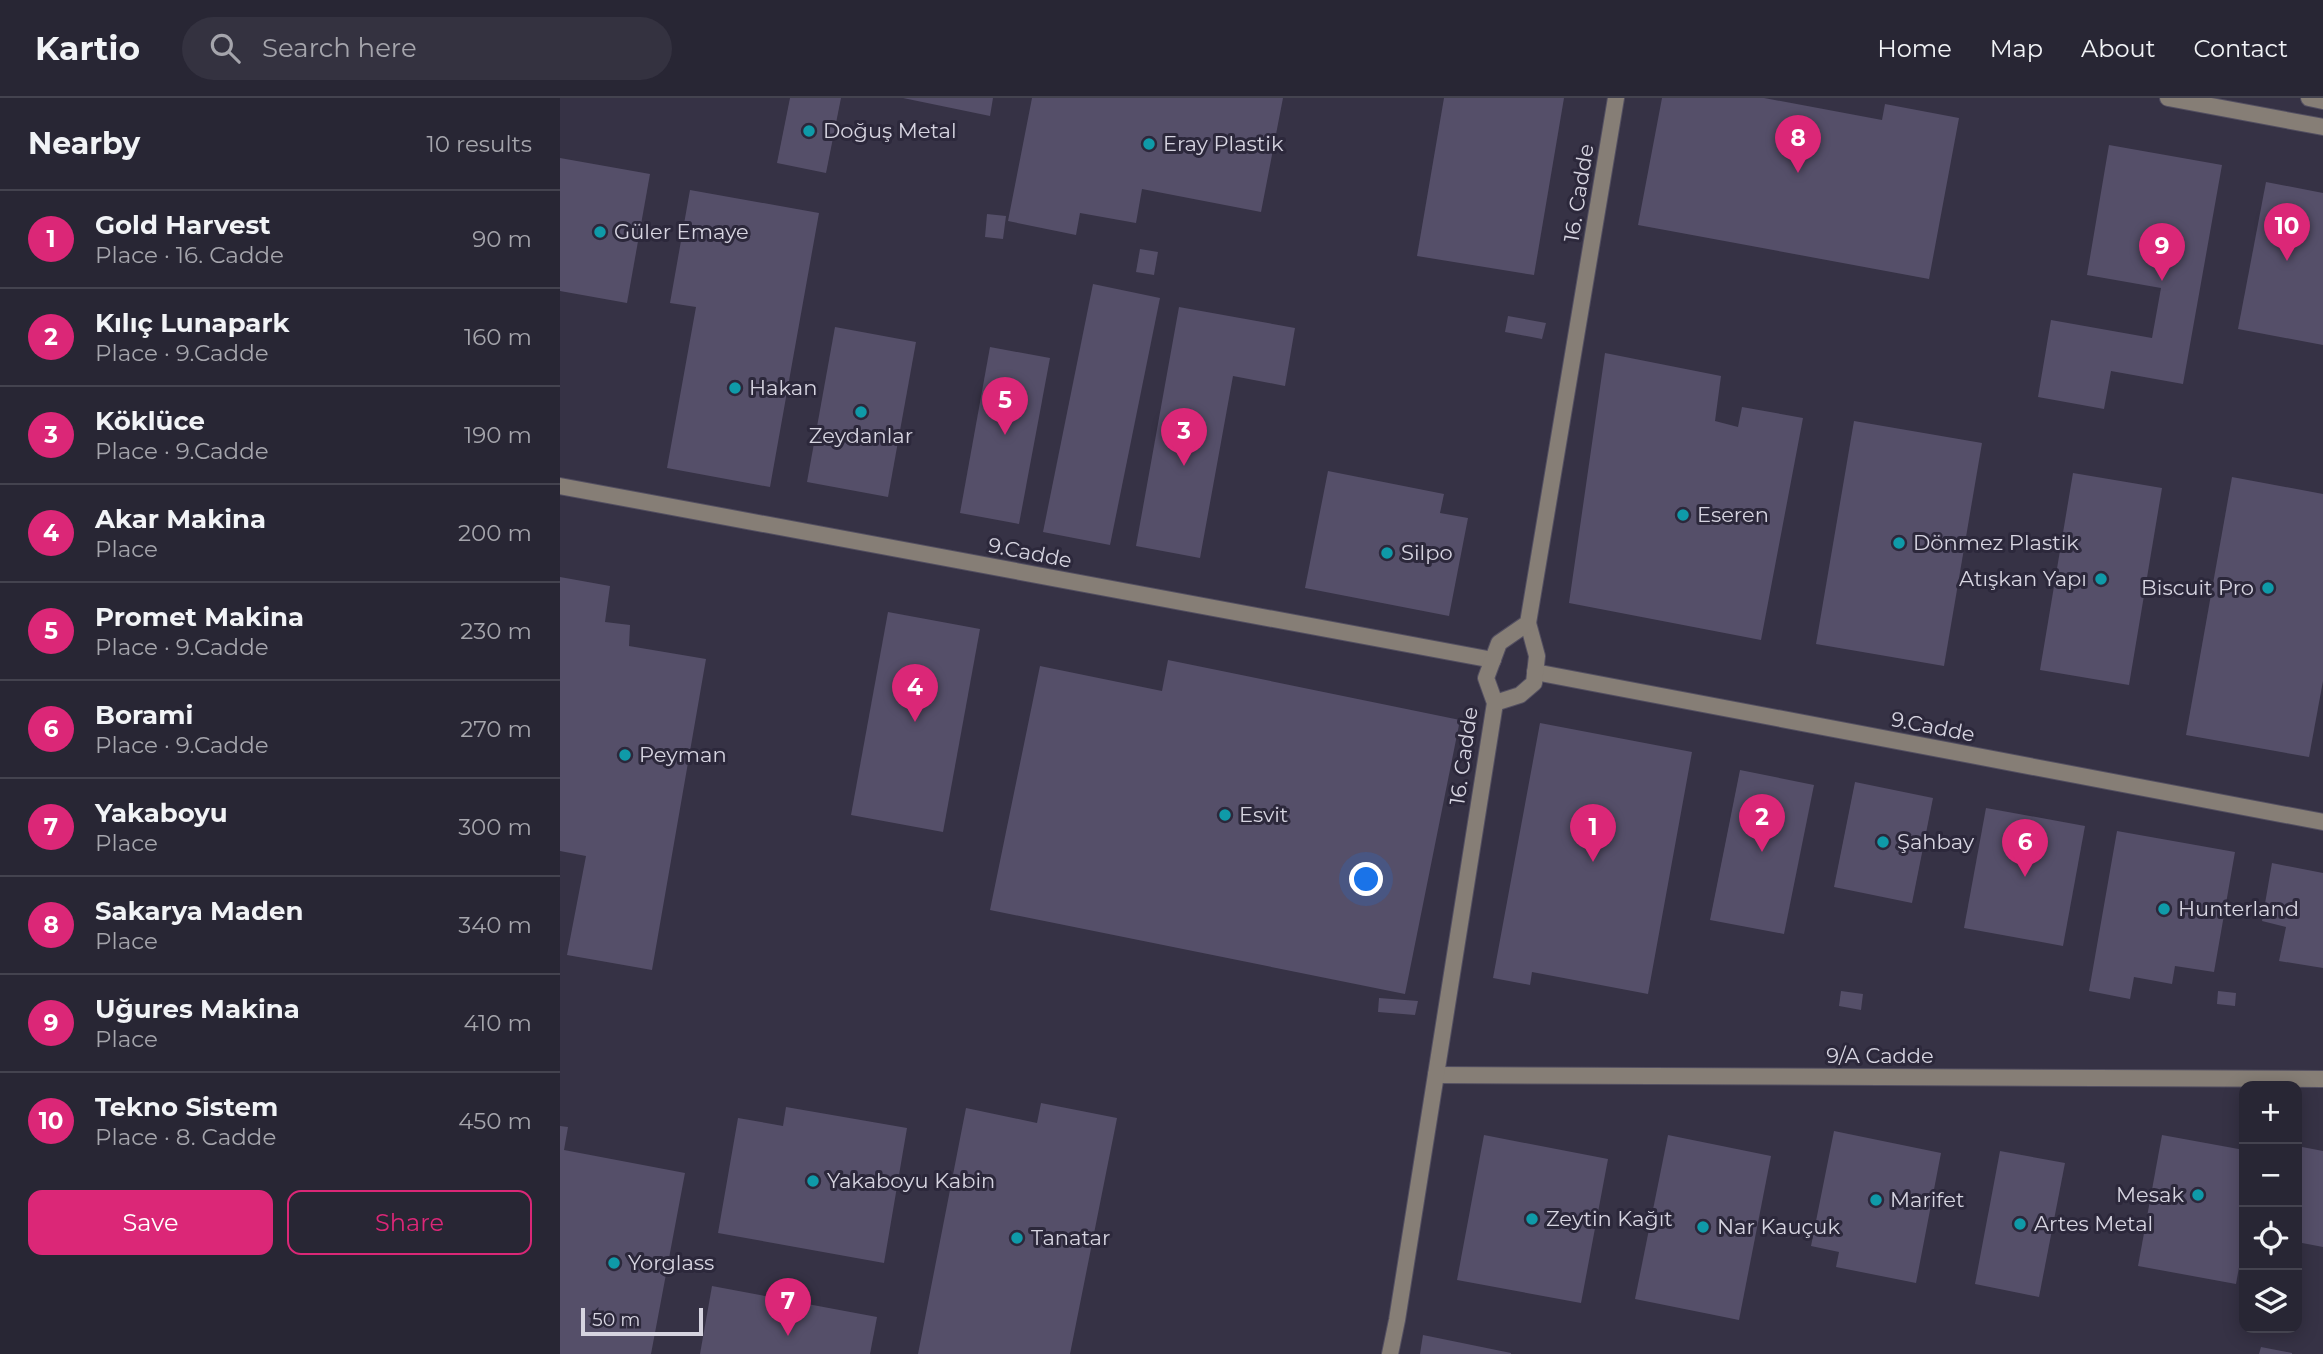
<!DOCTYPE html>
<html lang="en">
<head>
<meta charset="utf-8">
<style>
  body { margin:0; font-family:Montserrat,sans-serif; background:#343240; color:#f1f3f6 }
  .controls { position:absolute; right:21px; bottom:21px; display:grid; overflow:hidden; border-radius:14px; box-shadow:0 4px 18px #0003 }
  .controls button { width:63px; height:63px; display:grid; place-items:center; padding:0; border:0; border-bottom:2px solid #44434f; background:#282634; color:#f1f3f6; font:35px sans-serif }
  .scale { position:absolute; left:21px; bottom:18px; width:122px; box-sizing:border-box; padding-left:7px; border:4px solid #d6d4e0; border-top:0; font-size:19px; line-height:24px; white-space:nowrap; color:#d6d4e0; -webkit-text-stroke:5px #2c283b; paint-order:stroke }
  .you { position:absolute; left:807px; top:782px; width:24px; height:24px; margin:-18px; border:5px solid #fff; border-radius:50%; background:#1a73e8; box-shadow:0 0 0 10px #1a73e833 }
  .badge { display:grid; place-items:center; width:46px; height:46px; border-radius:50%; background:#db2777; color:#fff; font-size:23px; font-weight:700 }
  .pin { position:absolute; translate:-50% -58px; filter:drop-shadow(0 2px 4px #0008) }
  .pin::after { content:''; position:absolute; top:37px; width:24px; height:21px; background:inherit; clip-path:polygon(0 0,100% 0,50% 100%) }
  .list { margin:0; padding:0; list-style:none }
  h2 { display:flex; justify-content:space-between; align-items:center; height:91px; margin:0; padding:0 28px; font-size:30px }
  h2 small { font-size:23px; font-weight:400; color:#a5a5ac }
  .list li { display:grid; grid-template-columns:46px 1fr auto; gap:21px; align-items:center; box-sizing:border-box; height:98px; padding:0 28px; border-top:2px solid #44434f }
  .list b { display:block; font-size:26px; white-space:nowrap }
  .list p { margin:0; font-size:23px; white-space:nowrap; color:#a5a5ac }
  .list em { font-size:23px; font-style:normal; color:#a5a5ac }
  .actions { display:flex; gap:14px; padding:21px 28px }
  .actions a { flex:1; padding:16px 0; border:2px solid #db2777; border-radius:14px; text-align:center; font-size:24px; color:#db2777 }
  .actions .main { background:#db2777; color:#fff }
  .icon { flex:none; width:38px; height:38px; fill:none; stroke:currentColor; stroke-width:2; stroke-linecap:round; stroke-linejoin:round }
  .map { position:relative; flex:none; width:1763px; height:1256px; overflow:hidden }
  header { display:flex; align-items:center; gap:42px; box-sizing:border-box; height:98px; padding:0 35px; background:#282634; border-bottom:2px solid #44434f }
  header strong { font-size:33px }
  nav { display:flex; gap:38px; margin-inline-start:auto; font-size:24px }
  .search { width:490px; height:63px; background:#343240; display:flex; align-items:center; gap:18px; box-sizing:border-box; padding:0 24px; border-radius:38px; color:#a5a5ac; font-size:26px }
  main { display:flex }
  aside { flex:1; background:#282634 }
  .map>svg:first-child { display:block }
  .building { fill:#554f69 }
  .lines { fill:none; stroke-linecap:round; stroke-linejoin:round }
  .minor-casing { stroke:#534f61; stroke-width:18 }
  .minor { stroke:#867e76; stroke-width:16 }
  .culture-dot { fill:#0f9aa8; stroke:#2c283b; stroke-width:2.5 }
  .labels { text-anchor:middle; stroke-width:6; stroke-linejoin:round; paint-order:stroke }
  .poi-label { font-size:21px; fill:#d6d4e0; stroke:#2c283b; text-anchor:start }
  .street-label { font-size:21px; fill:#d6d4e0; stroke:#2c283b }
</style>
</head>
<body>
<header>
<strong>Kartio</strong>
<div class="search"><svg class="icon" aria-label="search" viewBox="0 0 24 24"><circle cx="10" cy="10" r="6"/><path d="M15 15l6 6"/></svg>Search here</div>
<nav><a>Home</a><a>Map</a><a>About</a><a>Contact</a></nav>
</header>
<main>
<aside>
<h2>Nearby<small>10 results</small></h2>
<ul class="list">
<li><span class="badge">1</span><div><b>Gold Harvest</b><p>Place · 16. Cadde</p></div><em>90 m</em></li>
<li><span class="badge">2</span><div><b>Kılıç Lunapark</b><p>Place · 9.Cadde</p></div><em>160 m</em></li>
<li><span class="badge">3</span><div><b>Köklüce</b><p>Place · 9.Cadde</p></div><em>190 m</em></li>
<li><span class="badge">4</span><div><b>Akar Makina</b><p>Place</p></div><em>200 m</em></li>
<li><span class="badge">5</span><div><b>Promet Makina</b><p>Place · 9.Cadde</p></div><em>230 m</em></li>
<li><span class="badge">6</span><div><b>Borami</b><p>Place · 9.Cadde</p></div><em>270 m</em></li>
<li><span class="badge">7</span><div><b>Yakaboyu</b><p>Place</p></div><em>300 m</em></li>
<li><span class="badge">8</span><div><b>Sakarya Maden</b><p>Place</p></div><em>340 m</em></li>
<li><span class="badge">9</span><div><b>Uğures Makina</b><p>Place</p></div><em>410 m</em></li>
<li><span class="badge">10</span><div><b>Tekno Sistem</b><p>Place · 8. Cadde</p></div><em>450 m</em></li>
</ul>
<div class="actions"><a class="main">Save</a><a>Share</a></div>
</aside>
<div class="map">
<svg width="1763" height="1256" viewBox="0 0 1763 1256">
  <rect width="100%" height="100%" fill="#363245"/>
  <!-- building -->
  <g class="building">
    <path d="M230,0H281L266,75L217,65Z"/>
    <path d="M343,0H433L430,18Z"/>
    <path d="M472,0H723L701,114L582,91L576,125L520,115L516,137L448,123Z"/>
    <path d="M884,0H1004L974,177L857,158Z"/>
    <path d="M1102,0H1204L1322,22L1325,6L1399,20L1369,181L1078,127Z"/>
    <path d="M1549,47L1662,67L1623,286L1551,273L1544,311L1478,299L1491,222L1592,240L1601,190L1527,177Z"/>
    <path d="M0,60L90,76L67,205L0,193Z"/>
    <path d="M1706,84L1763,95V247L1678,231Z"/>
    <path d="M130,92L259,115L210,389L107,370L136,209L110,205Z"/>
    <path d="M427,116L446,118L443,141L425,139Z"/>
    <path d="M580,151L598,154L594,177L576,174Z"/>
    <path d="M533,186L600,200L550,447L483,434Z"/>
    <path d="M619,209L735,230L725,288L673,278L640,460L576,448Z"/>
    <path d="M948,218L986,225L982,241L945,234Z"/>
    <path d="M275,229L356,244L328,399L247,384Z"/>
    <path d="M430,249L490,260L459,426L400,415Z"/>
    <path d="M1045,255L1161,278L1155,323L1178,329L1182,309L1243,320L1201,542L1009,505Z"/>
    <path d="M1294,323L1422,345L1384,568L1256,546Z"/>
    <path d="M768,373L884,396L880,415L908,420L889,518L745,490Z"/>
    <path d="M1513,375L1602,390L1569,587L1480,572Z"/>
    <path d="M1672,379L1763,396V583L1749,659L1626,637Z"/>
    <path d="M0,479L50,488L45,524L70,527L69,548L146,561L92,872L7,857L26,758L0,753Z"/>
    <path d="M328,514L420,531L383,734L291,717Z"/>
    <path d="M608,562L900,622L845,896L430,812L480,568L602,593Z"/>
    <path d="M980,625L1132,654L1088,896L972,874L970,887L933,880Z"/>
    <path d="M1180,672L1254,687L1224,836L1150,822Z"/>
    <path d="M1295,684L1373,700L1352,805L1274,789Z"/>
    <path d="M1426,710L1525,728L1503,848L1404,830Z"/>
    <path d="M1557,733L1675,754L1654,874L1615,868L1612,886L1574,879L1570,901L1529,893Z"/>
    <path d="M1712,765L1763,775V870L1719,863L1726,829L1702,823Z"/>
    <path d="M1281,893L1303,896L1301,912L1279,908Z"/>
    <path d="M1658,893L1676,895L1675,908L1657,906Z"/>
    <path d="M819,900L858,903L855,917L818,914Z"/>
    <path d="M481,1005L557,1020L510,1256H358L406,1010L477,1025Z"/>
    <path d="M226,1009L347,1030L324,1165L158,1135L178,1020L223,1028Z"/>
    <path d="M0,1028L8,1029L4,1052L125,1075L91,1256H0Z"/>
    <path d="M1274,1033L1381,1055L1356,1185L1276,1169L1279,1154L1251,1148Z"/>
    <path d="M924,1037L1048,1061L1021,1205L897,1182Z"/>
    <path d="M1108,1037L1211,1058L1179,1222L1075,1201Z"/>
    <path d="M1602,1037L1684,1052V1142L1676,1186L1578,1168Z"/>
    <path d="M1737,1048L1763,1053V1149L1737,1144Z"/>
    <path d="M1440,1053L1505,1065L1479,1199L1415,1186Z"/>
    <path d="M152,1188L317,1219L310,1256H140Z"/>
    <path d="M863,1237L951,1255V1256H860Z"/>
    <path d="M1701,1249L1732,1255V1256H1699Z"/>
  </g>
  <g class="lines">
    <defs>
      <g id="minor">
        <path d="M1608,0L1763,29"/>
        <path d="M1749,0L1763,3"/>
        <path d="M0,388L933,562"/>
        <path d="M975,574L1763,724"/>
        <path d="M935,605L960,597L974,585L977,558L968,525"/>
        <path d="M876,977L1763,981"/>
        <path d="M830,1256L837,1222L935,605L926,580L939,545L968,525L1056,0"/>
      </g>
    </defs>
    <!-- minor casing -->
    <use href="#minor" class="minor-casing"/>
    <!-- minor -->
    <use href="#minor" class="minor"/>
  </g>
  <!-- markers -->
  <g class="culture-dot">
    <circle cx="249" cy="33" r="7"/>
    <circle cx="589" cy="46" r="7"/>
    <circle cx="40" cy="134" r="7"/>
    <circle cx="175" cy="290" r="7"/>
    <circle cx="301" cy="314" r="7"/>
    <circle cx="1123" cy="417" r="7"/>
    <circle cx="1339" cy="445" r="7"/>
    <circle cx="827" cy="455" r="7"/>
    <circle cx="1541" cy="481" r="7"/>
    <circle cx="1708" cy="490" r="7"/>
    <circle cx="65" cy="657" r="7"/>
    <circle cx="665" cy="717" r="7"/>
    <circle cx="1323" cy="744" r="7"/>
    <circle cx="1604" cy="811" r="7"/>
    <circle cx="253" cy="1083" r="7"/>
    <circle cx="1638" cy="1097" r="7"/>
    <circle cx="1316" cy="1102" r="7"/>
    <circle cx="972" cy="1121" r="7"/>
    <circle cx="1460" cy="1126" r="7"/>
    <circle cx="1143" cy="1129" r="7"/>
    <circle cx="457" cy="1140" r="7"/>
    <circle cx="54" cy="1165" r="7"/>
  </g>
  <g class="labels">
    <!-- poi labels -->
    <g class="poi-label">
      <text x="263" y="40">Doğuş Metal</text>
      <text x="603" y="53">Eray Plastik</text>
      <text x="54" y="141">Güler Emaye</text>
      <text x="189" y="297">Hakan</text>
      <text x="301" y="345" text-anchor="middle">Zeydanlar</text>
      <text x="1137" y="424">Eseren</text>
      <text x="1353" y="452">Dönmez Plastik</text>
      <text x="841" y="462">Silpo</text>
      <text x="1527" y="488" text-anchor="end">Atışkan Yapı</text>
      <text x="1694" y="497" text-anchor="end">Biscuit Pro</text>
      <text x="79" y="664">Peyman</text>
      <text x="679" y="724">Esvit</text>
      <text x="1337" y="751">Şahbay</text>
      <text x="1618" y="818">Hunterland</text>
      <text x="267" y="1090">Yakaboyu Kabin</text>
      <text x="1624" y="1104" text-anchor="end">Mesak</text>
      <text x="1330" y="1109">Marifet</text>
      <text x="986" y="1128">Zeytin Kağıt</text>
      <text x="1474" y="1133">Artes Metal</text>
      <text x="1157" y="1136">Nar Kauçuk</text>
      <text x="471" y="1147">Tanatar</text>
      <text x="68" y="1172">Yorglass</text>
    </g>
    <!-- street labels -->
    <g class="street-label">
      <text transform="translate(1019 95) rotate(-81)" y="7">16. Cadde</text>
      <text transform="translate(470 455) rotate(11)" y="7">9.Cadde</text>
      <text transform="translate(1373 629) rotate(11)" y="7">9.Cadde</text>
      <text transform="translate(904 658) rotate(-82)" y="7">16. Cadde</text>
      <text x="1320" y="965">9/A Cadde</text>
    </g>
  </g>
</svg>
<div class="controls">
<button>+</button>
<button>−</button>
<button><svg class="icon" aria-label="locate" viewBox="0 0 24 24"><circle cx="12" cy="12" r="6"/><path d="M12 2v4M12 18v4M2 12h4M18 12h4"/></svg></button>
<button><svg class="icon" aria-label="layers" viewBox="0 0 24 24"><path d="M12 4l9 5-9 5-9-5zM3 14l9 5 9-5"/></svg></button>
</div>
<div class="scale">50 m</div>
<div class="you"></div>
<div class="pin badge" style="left:1033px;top:764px">1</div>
<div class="pin badge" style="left:1202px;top:754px">2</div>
<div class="pin badge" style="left:624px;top:368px">3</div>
<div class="pin badge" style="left:355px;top:624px">4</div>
<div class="pin badge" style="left:445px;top:337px">5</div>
<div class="pin badge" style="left:1465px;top:779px">6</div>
<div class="pin badge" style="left:228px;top:1238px">7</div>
<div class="pin badge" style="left:1238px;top:75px">8</div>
<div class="pin badge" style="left:1602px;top:183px">9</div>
<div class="pin badge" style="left:1727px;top:163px">10</div>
</div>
</main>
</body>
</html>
